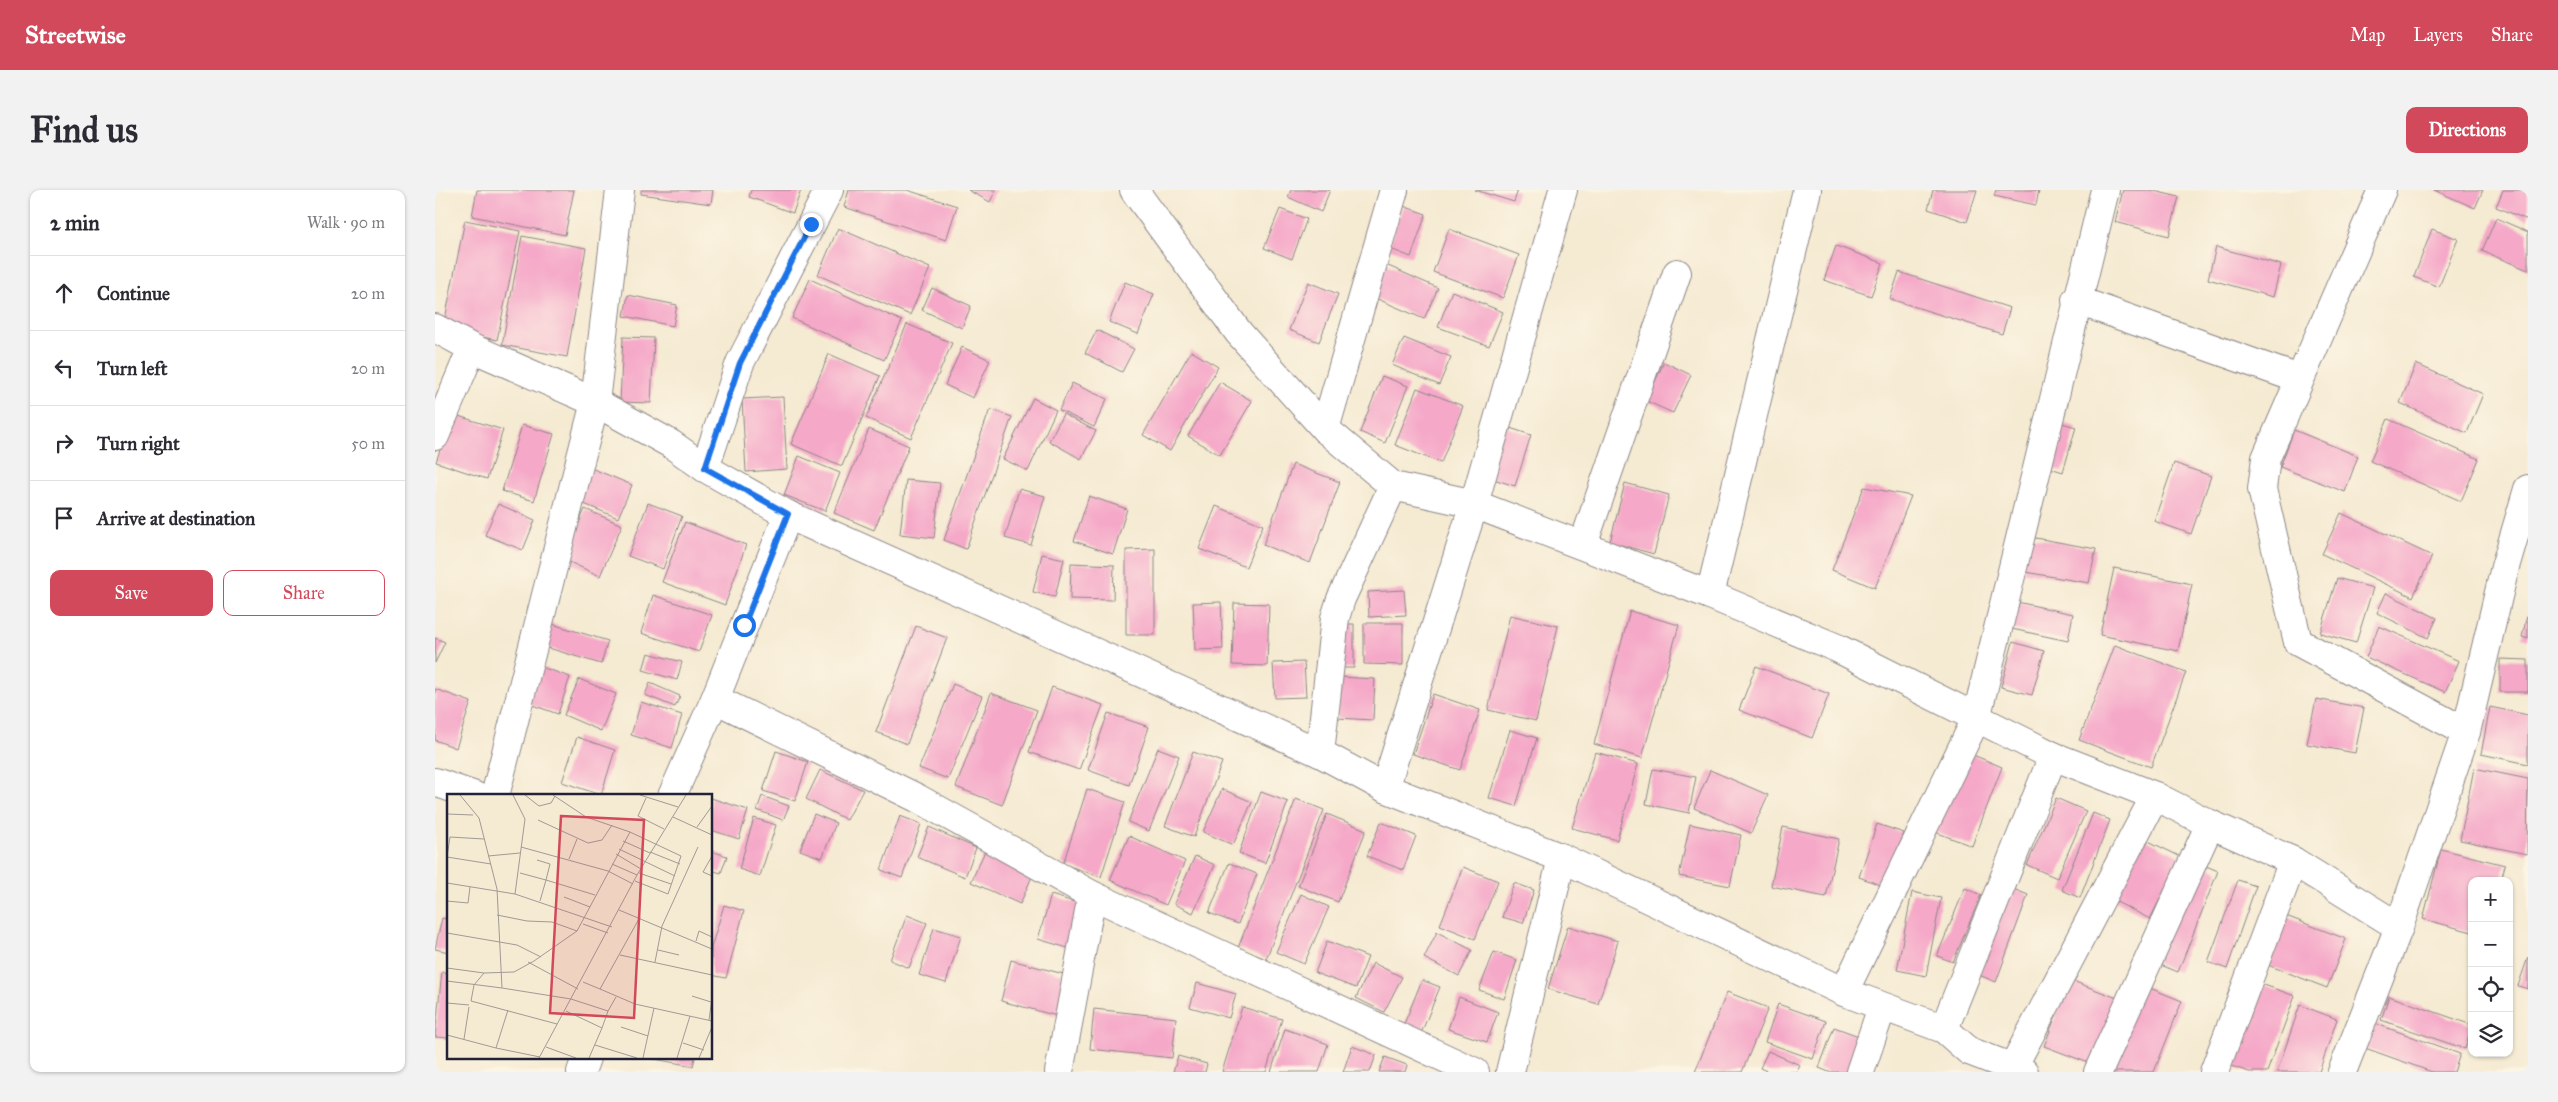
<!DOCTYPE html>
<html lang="en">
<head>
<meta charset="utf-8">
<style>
  body { margin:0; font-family:"IM FELL Great Primer",serif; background:#f2f2f3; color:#2b2b33 }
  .controls { position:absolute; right:15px; bottom:15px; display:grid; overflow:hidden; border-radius:10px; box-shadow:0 1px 4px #0004 }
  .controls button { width:45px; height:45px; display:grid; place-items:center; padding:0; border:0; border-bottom:1px solid #e1e1e2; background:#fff; color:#2b2b33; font:25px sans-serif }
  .stop { position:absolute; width:15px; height:15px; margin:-11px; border:4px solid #1a73e8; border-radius:50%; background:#fff }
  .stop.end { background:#1a73e8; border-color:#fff; box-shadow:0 1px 5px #0008 }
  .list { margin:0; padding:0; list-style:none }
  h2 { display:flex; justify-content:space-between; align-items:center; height:65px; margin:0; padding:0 20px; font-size:21px }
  h2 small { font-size:16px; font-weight:400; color:#7c7c81 }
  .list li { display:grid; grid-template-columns:32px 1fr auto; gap:15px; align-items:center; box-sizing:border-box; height:75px; padding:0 20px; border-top:1px solid #e1e1e2 }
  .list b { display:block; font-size:19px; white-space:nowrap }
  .list em { font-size:16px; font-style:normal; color:#7c7c81 }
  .actions { display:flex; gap:10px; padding:15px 20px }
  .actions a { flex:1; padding:11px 0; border:1px solid #d1495b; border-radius:10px; text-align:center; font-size:18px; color:#d1495b }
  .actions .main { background:#d1495b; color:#fff }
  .icon { flex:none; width:28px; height:28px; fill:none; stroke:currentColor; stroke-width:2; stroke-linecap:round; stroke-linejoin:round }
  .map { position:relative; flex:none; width:2093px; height:882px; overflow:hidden; border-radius:10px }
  header { display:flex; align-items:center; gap:30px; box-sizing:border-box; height:70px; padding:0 25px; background:#d1495b; color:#fff }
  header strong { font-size:24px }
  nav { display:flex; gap:28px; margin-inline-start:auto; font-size:18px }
  .intro { display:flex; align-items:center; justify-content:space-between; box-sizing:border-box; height:120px; padding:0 30px }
  h1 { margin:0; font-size:35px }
  .button { padding:12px 22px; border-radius:10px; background:#d1495b; color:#fff; font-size:18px; font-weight:700 }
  main { display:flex; gap:30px; padding:0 30px }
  aside { flex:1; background:#fff; border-radius:10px; box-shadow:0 1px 4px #0004 }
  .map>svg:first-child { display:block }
  .building { fill:#f5a8c8 }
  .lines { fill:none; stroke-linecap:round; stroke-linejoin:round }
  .minor-casing { stroke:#8c8686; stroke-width:30 }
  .minor { stroke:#fff; stroke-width:28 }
  .route { stroke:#1a73e8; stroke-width:6 }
  .inset-road { fill:none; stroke:#a19a96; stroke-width:1 }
  .view { fill:#d1495b; fill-opacity:0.15; stroke:#d1495b; stroke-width:2.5 }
  .inset-edge { fill:none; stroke:#22223b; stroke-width:2.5 }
</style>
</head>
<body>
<header>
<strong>Streetwise</strong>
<nav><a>Map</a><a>Layers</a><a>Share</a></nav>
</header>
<div class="intro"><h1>Find us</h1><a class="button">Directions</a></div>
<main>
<aside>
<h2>2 min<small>Walk · 90 m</small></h2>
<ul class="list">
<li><svg class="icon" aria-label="ahead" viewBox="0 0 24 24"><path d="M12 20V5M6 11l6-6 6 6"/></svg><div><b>Continue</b></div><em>20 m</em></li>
<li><svg class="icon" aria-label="left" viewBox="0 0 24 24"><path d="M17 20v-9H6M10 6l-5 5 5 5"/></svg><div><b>Turn left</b></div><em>20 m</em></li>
<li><svg class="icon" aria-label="right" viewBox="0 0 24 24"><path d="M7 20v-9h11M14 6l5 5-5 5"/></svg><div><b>Turn right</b></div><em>50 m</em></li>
<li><svg class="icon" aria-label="arrive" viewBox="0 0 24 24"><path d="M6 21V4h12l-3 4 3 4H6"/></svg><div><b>Arrive at destination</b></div></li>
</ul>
<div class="actions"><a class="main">Save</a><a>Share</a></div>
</aside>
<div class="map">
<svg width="2093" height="882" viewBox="0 0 2093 882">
  <rect width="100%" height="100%" fill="#fcf5e5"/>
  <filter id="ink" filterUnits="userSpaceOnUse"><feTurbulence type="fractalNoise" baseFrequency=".02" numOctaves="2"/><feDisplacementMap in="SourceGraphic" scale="10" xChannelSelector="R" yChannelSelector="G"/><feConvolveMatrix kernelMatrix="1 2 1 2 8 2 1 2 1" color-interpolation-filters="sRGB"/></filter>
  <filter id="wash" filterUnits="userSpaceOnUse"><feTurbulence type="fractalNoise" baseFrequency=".0096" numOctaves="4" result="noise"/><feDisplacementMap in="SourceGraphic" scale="20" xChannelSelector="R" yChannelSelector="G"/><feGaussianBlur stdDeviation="1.12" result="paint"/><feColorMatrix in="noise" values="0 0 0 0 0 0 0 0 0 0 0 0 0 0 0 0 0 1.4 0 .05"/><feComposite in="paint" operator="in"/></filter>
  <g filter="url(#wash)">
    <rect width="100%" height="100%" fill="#f5ead2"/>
    <g id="blocks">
      <!-- building -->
      <g class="building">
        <path d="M42,0H139L130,45L37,26Z"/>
        <path d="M206,0H278L276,14L206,4Z"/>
        <path d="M316,0H366L358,23L314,7Z"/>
        <path d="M414,0H472L522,16L511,50L409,17Z"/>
        <path d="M533,0H561L555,12Z"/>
        <path d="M856,0H895L886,22L853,7Z"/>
        <path d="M1040,0H1083L1079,12Z"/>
        <path d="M1498,0H1542L1532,32L1493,19Z"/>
        <path d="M1561,0H1604L1601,15L1559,6Z"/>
        <path d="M1688,0H1715L1744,7L1734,46L1680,32Z"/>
        <path d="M1999,0H2048L2040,18Z"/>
        <path d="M2068,0H2093V30L2061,17Z"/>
        <path d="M968,16L991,24L976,67L953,58Z"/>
        <path d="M845,19L872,29L857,69L829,58Z"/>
        <path d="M2061,28L2093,42V80L2047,61Z"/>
        <path d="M30,30L85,41L62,150L8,139Z"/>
        <path d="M403,38L495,78L475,125L383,85Z"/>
        <path d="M1014,39L1084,65L1068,108L998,82Z"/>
        <path d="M1997,39L2023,49L2004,97L1979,87Z"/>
        <path d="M87,46L151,58L132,167L67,155Z"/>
        <path d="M1401,56L1448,73L1436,106L1389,90Z"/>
        <path d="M1781,57L1846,75L1838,107L1773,89Z"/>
        <path d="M951,75L1003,98L989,129L938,107Z"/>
        <path d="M1464,82L1575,118L1567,144L1455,109Z"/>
        <path d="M375,89L467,131L449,170L357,128Z"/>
        <path d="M690,92L719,104L703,144L674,132Z"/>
        <path d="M873,92L903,104L884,152L854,140Z"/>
        <path d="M497,98L536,116L527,138L487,120Z"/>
        <path d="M1017,101L1068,122L1054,156L1003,137Z"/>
        <path d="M193,105L242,115L238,136L189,126Z"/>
        <path d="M472,134L517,153L476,248L431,228Z"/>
        <path d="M662,140L699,159L687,182L650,163Z"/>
        <path d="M188,147L219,148L216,213L185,212Z"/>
        <path d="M969,148L1016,167L1004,195L957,175Z"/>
        <path d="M527,157L555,170L538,208L510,195Z"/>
        <path d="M756,161L783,177L735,261L708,245Z"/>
        <path d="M394,164L445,186L407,276L356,254Z"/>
        <path d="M1229,172L1256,185L1238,223L1211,211Z"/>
        <path d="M1981,174L2048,204L2032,243L1965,213Z"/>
        <path d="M947,186L973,196L950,253L925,242Z"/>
        <path d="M785,192L817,211L785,265L753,246Z"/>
        <path d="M637,193L672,209L659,237L624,220Z"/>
        <path d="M982,198L1028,216L1006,273L960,255Z"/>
        <path d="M348,207L352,279L311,282L307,209Z"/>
        <path d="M598,208L621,220L593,281L568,269Z"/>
        <path d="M555,219L577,227L531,359L509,350Z"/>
        <path d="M17,224L68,240L52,289L1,272Z"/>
        <path d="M628,224L661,241L646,269L614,251Z"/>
        <path d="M1953,229L2044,269L2026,311L1935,271Z"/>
        <path d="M1616,230L1641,237L1628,282L1603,274Z"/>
        <path d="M1060,233L1096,245L1080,296L1043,284Z"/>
        <path d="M87,235L119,244L99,311L67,301Z"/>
        <path d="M434,239L474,256L439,340L399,323Z"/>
        <path d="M1859,240L1923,266L1910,302L1845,277Z"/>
        <path d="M364,266L405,283L390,321L349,305Z"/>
        <path d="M1739,273L1776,286L1756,344L1719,331Z"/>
        <path d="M858,274L905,292L875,373L828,355Z"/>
        <path d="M156,278L197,295L183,328L142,311Z"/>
        <path d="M471,290L505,293L499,348L465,344Z"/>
        <path d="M1190,293L1234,305L1219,364L1175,352Z"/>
        <path d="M1429,297L1476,306L1440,398L1397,380Z"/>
        <path d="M584,299L610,306L596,355L570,348Z"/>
        <path d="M654,306L692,319L678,364L639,351Z"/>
        <path d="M213,313L247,326L228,379L193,366Z"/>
        <path d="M63,314L100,330L88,360L50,345Z"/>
        <path d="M781,316L828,335L811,377L764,359Z"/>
        <path d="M150,319L187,335L165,386L128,369Z"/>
        <path d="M1906,323L1997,366L1978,407L1887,364Z"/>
        <path d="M250,332L311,355L290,415L227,392Z"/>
        <path d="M1590,346L1661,359L1654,393L1584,381Z"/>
        <path d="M720,359V445H691V360Z"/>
        <path d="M607,364L629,369L620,407L598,402Z"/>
        <path d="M636,373L679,375L678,410L635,409Z"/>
        <path d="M1679,378L1757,394L1743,461L1665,445Z"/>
        <path d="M1902,388L1938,398L1921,453L1885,443Z"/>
        <path d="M969,400L971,425L934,427L933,402Z"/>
        <path d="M1951,403L2002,428L1993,448L1942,423Z"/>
        <path d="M218,405L277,425L264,462L206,443Z"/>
        <path d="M786,412L788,459L760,460L758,413Z"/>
        <path d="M1582,412L1638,424L1633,451L1577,439Z"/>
        <path d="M799,413L834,414L832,476L797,475Z"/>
        <path d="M1195,421L1244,435L1207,568L1159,554Z"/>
        <path d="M1075,425L1123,436L1101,531L1053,520Z"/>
        <path d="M2092,426H2093V449L2087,447Z"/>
        <path d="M114,433L173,451L166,474L107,456Z"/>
        <path d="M929,433H968V475L929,474Z"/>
        <path d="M903,434H919V478H902Z"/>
        <path d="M481,436L512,448L472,554L441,542Z"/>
        <path d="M1944,436L2024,471L2010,502L1931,467Z"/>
        <path d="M0,448L10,452L0,473Z"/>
        <path d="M1578,452L1609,461L1597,505L1566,497Z"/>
        <path d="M1680,455L1751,482L1716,577L1644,550Z"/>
        <path d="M213,463L247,472L242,490L208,480Z"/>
        <path d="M2065,469L2093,470V502H2065Z"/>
        <path d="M869,472L871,507L840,508L838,473Z"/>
        <path d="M98,474L135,487L123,524L86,511Z"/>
        <path d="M1321,476L1394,504L1377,548L1304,520Z"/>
        <path d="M904,487L940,489L938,530L902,528Z"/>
        <path d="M144,489L181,504L166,541L129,525Z"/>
        <path d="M215,493L245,506L240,517L210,505Z"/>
        <path d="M518,494L547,506L513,589L484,578Z"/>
        <path d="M617,497L668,515L644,580L594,562Z"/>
        <path d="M0,499L36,512L21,558L0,550Z"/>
        <path d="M556,503L602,520L567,615L521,597Z"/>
        <path d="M998,504L1045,520L1025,580L978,564Z"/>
        <path d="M1881,509L1929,518L1920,563L1872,554Z"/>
        <path d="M206,512L247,525L237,558L196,545Z"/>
        <path d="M2055,517L2093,525V574L2046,564Z"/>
        <path d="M673,523L714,537L694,595L653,580Z"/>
        <path d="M1075,540L1102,548L1081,616L1054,608Z"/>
        <path d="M142,547L180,560L166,605L127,592Z"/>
        <path d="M723,558L744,566L714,641L693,632Z"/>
        <path d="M341,561L373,572L360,611L328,601Z"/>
        <path d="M758,562L787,572L759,647L730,636Z"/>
        <path d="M1160,562L1203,574L1182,650L1137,638Z"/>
        <path d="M1531,562L1567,577L1537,656L1500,642Z"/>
        <path d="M2039,578L2093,589L2092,664L2025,650Z"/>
        <path d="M1218,579L1261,587L1254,623L1211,614Z"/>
        <path d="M385,580L428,600L412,630L371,609Z"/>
        <path d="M1275,580L1333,605L1316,643L1259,618Z"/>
        <path d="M652,599L690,612L666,687L628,674Z"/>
        <path d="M787,599L817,612L798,655L768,642Z"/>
        <path d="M826,602L853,612L830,673L804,663Z"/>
        <path d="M327,606L354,616L348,630L322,620Z"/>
        <path d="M276,608L313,620L304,649L276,640Z"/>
        <path d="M1621,608L1651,621L1622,688L1592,675Z"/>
        <path d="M861,609L889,620L831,769L803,758Z"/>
        <path d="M1658,623L1675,630L1645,708L1627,700Z"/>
        <path d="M379,624L401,633L387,668L365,660Z"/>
        <path d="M892,624L931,640L903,712L863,696Z"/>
        <path d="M465,626L486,634L467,688L446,680Z"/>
        <path d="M319,628L341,635L325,686L304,679Z"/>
        <path d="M946,632L981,646L968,680L932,666Z"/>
        <path d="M1255,634L1306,645L1295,696L1244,686Z"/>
        <path d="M1442,634L1469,643L1451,697L1424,687Z"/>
        <path d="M494,637L541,658L530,687L482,667Z"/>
        <path d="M1348,637L1404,649L1391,707L1336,696Z"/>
        <path d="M1697,643L1746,667L1715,729L1666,704Z"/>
        <path d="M694,646L750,671L731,715L675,690Z"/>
        <path d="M2006,659L2070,675L2066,691H2037V742L1988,729Z"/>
        <path d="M276,661L292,666L286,683L276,680Z"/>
        <path d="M550,661L599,682L585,714L536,692Z"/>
        <path d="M760,666L780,675L758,723L739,714Z"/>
        <path d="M1752,668L1783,681L1743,782L1711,769Z"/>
        <path d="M794,673L822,684L803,734L774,723Z"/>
        <path d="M1028,677L1063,691L1040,749L1005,735Z"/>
        <path d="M1803,690L1821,696L1792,779L1773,772Z"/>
        <path d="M1079,693L1099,700L1088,733L1067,727Z"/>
        <path d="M1530,698L1546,705L1518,772L1502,766Z"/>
        <path d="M1576,698L1593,705L1561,792L1544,785Z"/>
        <path d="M1477,702L1506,708L1491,786L1462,780Z"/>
        <path d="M866,704L894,717L869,774L841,762Z"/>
        <path d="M616,705L649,715L636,759L603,749Z"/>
        <path d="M289,715L309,721L291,788L276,785V758Z"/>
        <path d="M1838,721L1911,749L1892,798L1820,770Z"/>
        <path d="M472,725L492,733L474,778L455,770Z"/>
        <path d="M7,728L14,730V762L0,759Z"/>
        <path d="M1133,736L1183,751L1163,814L1113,799Z"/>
        <path d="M499,738L526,746L511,793L484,785Z"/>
        <path d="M1002,742L1037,760L1024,786L989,768Z"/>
        <path d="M892,751L933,767L921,798L880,783Z"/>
        <path d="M1059,762L1082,770L1069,809L1044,800Z"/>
        <path d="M2093,767V799L2083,796Z"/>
        <path d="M576,770L636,786L626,827L566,811Z"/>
        <path d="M938,773L967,787L949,822L921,808Z"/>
        <path d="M7,782L14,783V848L0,847Z"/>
        <path d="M987,790L1005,797L985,846L967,839Z"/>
        <path d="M1635,790L1685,809L1659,875L1609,856Z"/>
        <path d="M1815,790L1860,806L1832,882H1814L1785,872Z"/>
        <path d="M762,793L801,804L794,828L755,817Z"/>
        <path d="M1705,794L1747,811L1719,882H1670Z"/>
        <path d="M1292,802L1333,818L1307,882H1260Z"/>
        <path d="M1954,806L2037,835L2030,859L1946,830Z"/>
        <path d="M1024,807L1063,822L1052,852L1013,839Z"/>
        <path d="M1343,814L1391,831L1378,869L1330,852Z"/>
        <path d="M1865,815L1902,829L1884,882H1842Z"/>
        <path d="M807,817L847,829L831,882H787Z"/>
        <path d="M659,819L741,828L737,868L655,859Z"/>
        <path d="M1939,833L2025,864L2019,882H1997L1930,858Z"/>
        <path d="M1399,837L1432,849L1419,882H1394L1384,878Z"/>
        <path d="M850,839L893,854L884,882H836Z"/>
        <path d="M917,856L941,865L935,882H908Z"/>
        <path d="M1333,861L1365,875L1361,882H1334L1325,878Z"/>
        <path d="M743,866L772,874L770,882H738Z"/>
        <path d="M950,867L972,875L970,882H944Z"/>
        <path d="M214,868H260L258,876Z"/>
      </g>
    </g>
  </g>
  <g filter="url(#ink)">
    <use href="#blocks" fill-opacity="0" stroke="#8c8686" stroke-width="1"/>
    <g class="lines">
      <defs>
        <g id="minor">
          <path d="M699,0L804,143L890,239L958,296L1039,314L1275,405L1402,458L1618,566L1720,606L1775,634L1858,671L1964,737"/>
          <path d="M1947,0L1831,268L1827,299L1863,452L2031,542"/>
          <path d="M1641,110L1864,189"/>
          <path d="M0,138L37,158L160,212L236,254L270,278L353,325L885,563L950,598L1127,668L1409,802L1509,839L1534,861L1589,882"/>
          <path d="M890,239L959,0"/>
          <path d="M0,246L37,158"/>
          <path d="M270,278L305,173L394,0"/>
          <path d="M353,325L280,509L482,608L657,705L1040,882"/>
          <path d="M1148,355L1242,83"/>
          <path d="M1275,405L1372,0"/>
          <path d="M885,563L900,428L906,409L958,296"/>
          <path d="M0,592L40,606"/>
          <path d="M950,598L1039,314L1128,0"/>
          <path d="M60,606L160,212L185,0"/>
          <path d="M237,606L280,509"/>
          <path d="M1409,802L1541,529L1670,0"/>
          <path d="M1509,839L1618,566"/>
          <path d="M1578,877L1720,606"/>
          <path d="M146,882L151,868"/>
          <path d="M624,882L657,705"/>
          <path d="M1075,882L1127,668"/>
          <path d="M1425,882L1447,817"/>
          <path d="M1663,882L1775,634"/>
          <path d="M1779,882L1858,671"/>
          <path d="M1907,882L1964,737L2031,542L2070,377L2093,299"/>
        </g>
      </defs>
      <!-- minor casing -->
      <use href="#minor" class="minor-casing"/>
      <!-- minor -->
      <use href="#minor" class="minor"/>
    </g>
  </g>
  <g class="lines" filter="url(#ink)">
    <!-- route -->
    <path class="route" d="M309,435L353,324L270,278L305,173L376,34"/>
  </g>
  <!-- overview -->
  <g transform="translate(12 604)">
    <rect width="265" height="265" fill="#f5ead2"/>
    <path class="inset-road" d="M13,1L32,24L50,95L55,194L124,205L161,217L169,203M66,1L78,25L68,100L165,133M78,1L92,12L104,9L108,2M106,1L139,23L183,38L234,62L221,100L188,87M193,1L231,13M199,4L191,22L217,35M0,20L26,21M226,23L265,41M91,26L141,49L155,46L165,31M250,33L265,12M176,47L203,59M74,53L161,77L186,90M172,55L228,82M203,58L233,70M169,60L194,75M41,62L73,59M265,62L256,78L265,82M0,63L3,43L37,45M0,63L44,70M0,65V92M122,65L130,45M90,66L103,70L99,86L148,101M165,70L190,81M73,79L99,86L93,107M192,79L224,90M0,89L68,100M117,103L143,113M0,107L21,109L23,93M172,116L265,155M50,121L80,127L105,128L130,137M136,130L161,139M0,139L70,151L94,163M249,147L252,137L265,143M211,156L232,161M173,161L265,181M81,168L131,195M208,168L215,132L251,53M0,174L37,179M0,187L55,194M136,188L153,195L193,123M153,195L188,210L265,227M245,202L264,208M0,209L22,211M61,216L49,254L93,263M119,217L155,234L161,217M262,226L265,204M110,230L24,207L27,191L37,179L67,178L87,167L130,137L183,38M174,233L201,242M0,241L49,254M17,245L22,213M236,249L257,256M148,251L190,264M99,253L129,264M92,264L190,81L239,1M142,264L155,234M196,264L207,214M230,264L243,222M252,264L265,233"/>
    <path class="view" d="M114,22L197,26L187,224L103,219Z"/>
    <rect width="265" height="265" class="inset-edge"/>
  </g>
</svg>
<div class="controls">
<button>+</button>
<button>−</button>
<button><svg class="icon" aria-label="locate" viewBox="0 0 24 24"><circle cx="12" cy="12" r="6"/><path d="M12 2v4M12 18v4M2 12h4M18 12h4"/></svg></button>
<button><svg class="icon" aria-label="layers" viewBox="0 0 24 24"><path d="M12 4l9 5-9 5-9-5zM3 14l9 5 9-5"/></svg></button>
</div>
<div class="stop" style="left:309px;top:435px"></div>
<div class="stop end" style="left:376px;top:34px"></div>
</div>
</main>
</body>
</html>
